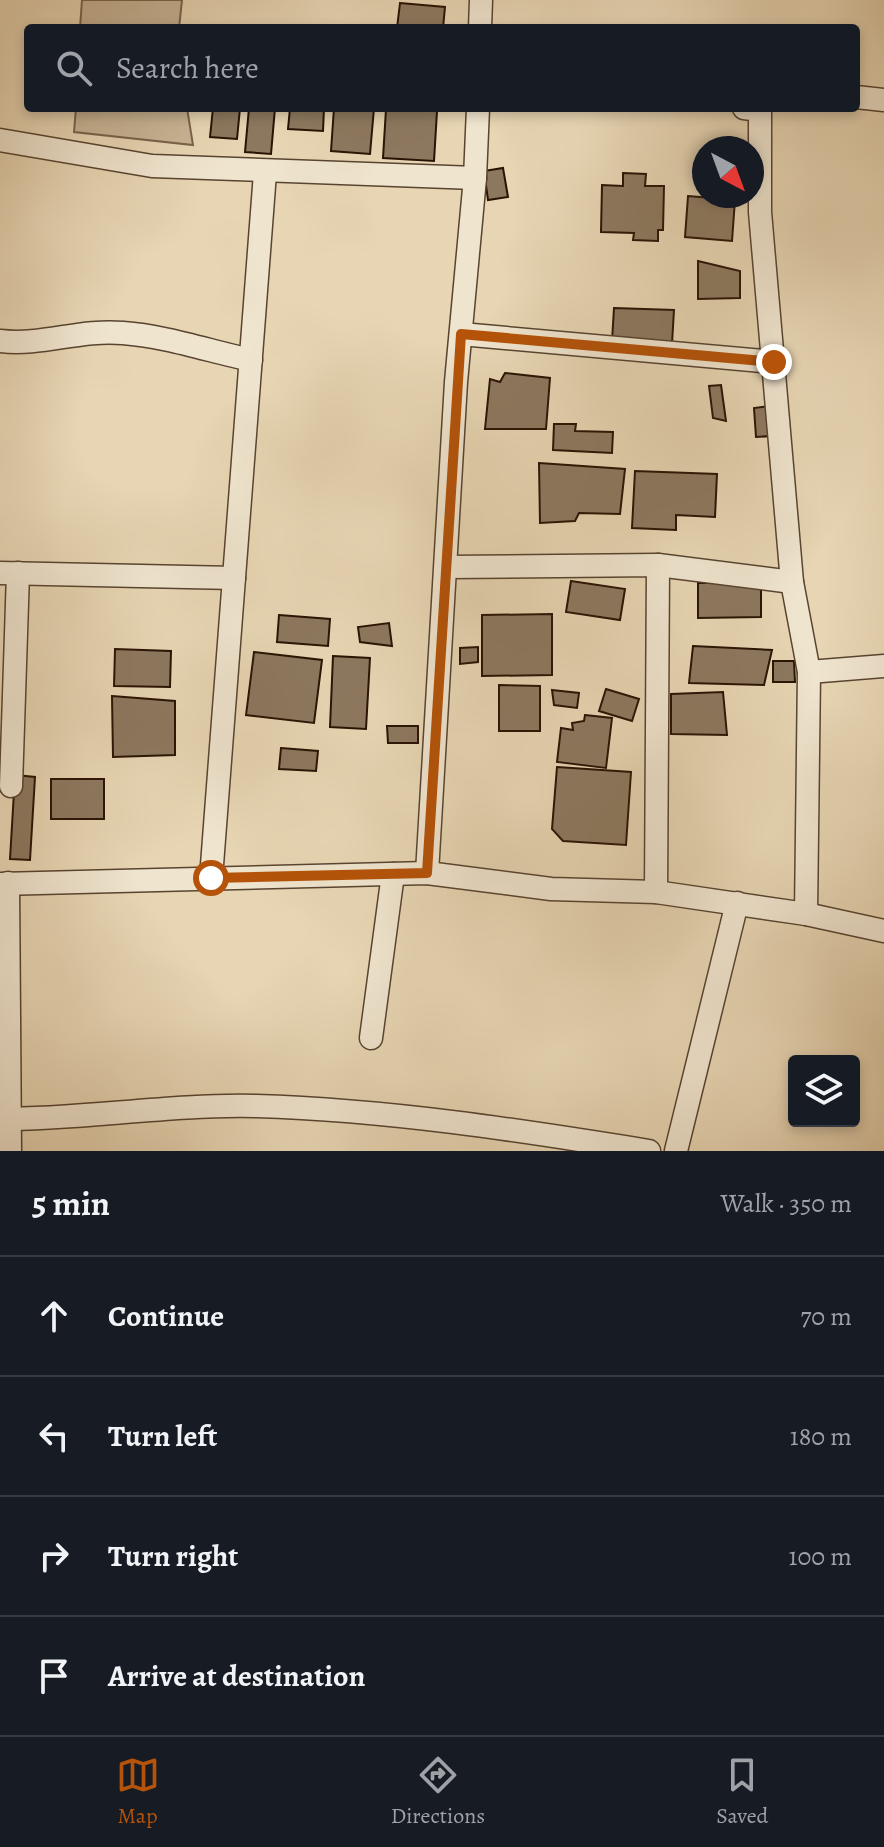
<!DOCTYPE html>
<html lang="en">
<head>
<meta charset="utf-8">
<style>
  body { margin:0; font-family:Alegreya,serif; background:#20242c; color:#f1f3f6 }
  .controls { position:absolute; right:24px; bottom:24px; display:grid; overflow:hidden; border-radius:8px; box-shadow:0 4px 12px #0003 }
  .controls button { width:72px; height:72px; display:grid; place-items:center; padding:0; border:0; border-bottom:2px solid #363941; background:#171b24; color:#f1f3f6; font:40px sans-serif }
  .compass { position:absolute; left:692px; top:136px; width:72px; height:72px; border-radius:50%; background:#171b24; box-shadow:0 4px 12px #0003; rotate:139deg }
  .stop { position:absolute; width:24px; height:24px; margin:-18px; border:6px solid #b45309; border-radius:50%; background:#fff }
  .stop.end { background:#b45309; border-color:#fff; box-shadow:0 2px 8px #0008 }
  .list { margin:0; padding:0; list-style:none }
  h2 { display:flex; justify-content:space-between; align-items:center; height:104px; margin:0; padding:0 32px; font-size:34px }
  h2 small { font-size:26px; font-weight:400; color:#9ea1a6 }
  .list li { display:grid; grid-template-columns:52px 1fr auto; gap:24px; align-items:center; box-sizing:border-box; height:120px; padding:0 32px; border-top:2px solid #363941 }
  .list b { display:block; font-size:30px; white-space:nowrap }
  .list em { font-size:26px; font-style:normal; color:#9ea1a6 }
  .icon { flex:none; width:44px; height:44px; fill:none; stroke:currentColor; stroke-width:2; stroke-linecap:round; stroke-linejoin:round }
  .map { position:relative; flex:none; width:884px; height:1151px; overflow:hidden }
  .search { position:absolute; background:#171b24; box-shadow:0 4px 12px #0003; left:24px; right:24px; top:24px; height:88px; display:flex; align-items:center; gap:20px; box-sizing:border-box; padding:0 28px; border-radius:8px; color:#9ea1a6; font-size:30px }
  .sheet { height:584px; background:#171b24 }
  nav { display:flex; justify-content:space-around; align-items:center; box-sizing:border-box; height:112px; border-top:2px solid #363941; background:#171b24; font-size:22px; color:#9ea1a6 }
  nav a { display:grid; justify-items:center; gap:4px }
  nav .on { color:#b45309 }
  .map>svg:first-child { display:block }
  .green { fill:#c7b495; stroke:#78644c; stroke-width:2 }
  .building { fill:#8c785f; stroke:#291304; stroke-width:2 }
  .lines { fill:none; stroke-linecap:round; stroke-linejoin:round }
  .minor-casing { stroke:#584430; stroke-width:25 }
  .minor { stroke:#efe4ce; stroke-width:22 }
  .route { stroke:#b45309; stroke-width:10 }
</style>
</head>
<body>
<div class="map">
<svg width="884" height="1151" viewBox="0 0 884 1151">
  <rect width="100%" height="100%" fill="#e7d5b3"/>
  <filter id="stains"><feTurbulence type="fractalNoise" baseFrequency=".0025" numOctaves="4"/><feColorMatrix values="0 0 0 0 .2 0 0 0 0 .09 0 0 0 0 .02 0 0 0 .5 -.17"/></filter>
  <radialGradient id="worn" r=".72"><stop offset=".6" stop-color="#630" stop-opacity="0"/><stop offset="1" stop-color="#630" stop-opacity=".3"/></radialGradient>
  <!-- green -->
  <g class="green">
    <path d="M82,0H182L179,28H80Z"/>
    <path d="M76,108H187L193,145L74,132Z"/>
  </g>
  <!-- building -->
  <g class="building">
    <path d="M400,3L445,7L443,28H397Z"/>
    <path d="M213,108H240L237,139L210,137Z"/>
    <path d="M249,108H275L271,154L245,152Z"/>
    <path d="M290,108H324L323,131L288,129Z"/>
    <path d="M334,108H374L370,154L331,151Z"/>
    <path d="M386,109L437,111L434,161L383,158Z"/>
    <path d="M503,168L508,197L488,200L484,171Z"/>
    <path d="M623,173L646,174L645,186H664L663,230H658V241L633,240L634,233L601,232L602,185L623,186Z"/>
    <path d="M688,196L735,200L732,241L685,237Z"/>
    <path d="M698,261L740,271V298L698,299Z"/>
    <path d="M614,308L674,310L672,344L612,341Z"/>
    <path d="M505,373L550,378L546,429H485L490,379L500,382Z"/>
    <path d="M721,385L726,421L713,418L709,386Z"/>
    <path d="M770,406L772,436L756,437L754,408Z"/>
    <path d="M554,424H576L575,431L613,432L612,453L553,450Z"/>
    <path d="M539,463L625,469L620,514L579,513L575,521L540,523Z"/>
    <path d="M635,471L717,474L715,517L676,515V530L632,528Z"/>
    <path d="M571,581L625,589L620,620L566,612Z"/>
    <path d="M698,583H761V617L698,618Z"/>
    <path d="M552,614V675L482,676V615Z"/>
    <path d="M279,615L330,619L328,646L277,642Z"/>
    <path d="M389,623L392,646L360,642L358,627Z"/>
    <path d="M693,646L772,650L764,685L689,683Z"/>
    <path d="M478,647V662L460,664V648Z"/>
    <path d="M115,649L171,651L170,687L114,686Z"/>
    <path d="M254,652L322,660L314,723L246,715Z"/>
    <path d="M333,656L370,658L366,729L330,727Z"/>
    <path d="M773,661H794L795,682H773Z"/>
    <path d="M499,685L540,686V731H499Z"/>
    <path d="M606,689L639,699L632,721L599,711Z"/>
    <path d="M552,690L579,693L577,708L554,705Z"/>
    <path d="M723,692L727,735L671,734V694Z"/>
    <path d="M112,696L175,701V755L113,757Z"/>
    <path d="M585,715L612,718L606,768L557,762L561,728L573,730L572,723L584,721Z"/>
    <path d="M387,726H418V743H388Z"/>
    <path d="M281,748L318,751L316,771L279,769Z"/>
    <path d="M557,767L631,772L626,845L563,841L552,829Z"/>
    <path d="M15,775L35,777L30,860L10,859Z"/>
    <rect x="51" y="779" width="53" height="40"/>
  </g>
  <g class="lines">
    <defs>
      <g id="minor">
        <path d="M480,28L481,0"/>
        <path d="M856,97L884,100"/>
        <path d="M744,108L760,110V212L792,582L809,672L806,914"/>
        <path d="M0,140L152,166L475,178"/>
        <path d="M461,334L774,362"/>
        <path d="M0,341C42,346 80,329 123,333C165,336 209,351 251,360"/>
        <path d="M447,567L658,565L792,582"/>
        <path d="M0,573L234,578"/>
        <path d="M809,672L884,666"/>
        <path d="M11,786L18,573"/>
        <path d="M427,873L456,382L475,178L478,108"/>
        <path d="M211,878L265,173"/>
        <path d="M8,883L10,1151"/>
        <path d="M0,884L427,873L551,889L656,892L806,914L884,931"/>
        <path d="M656,892L658,565"/>
        <path d="M371,1038L393,874"/>
        <path d="M0,1119C85,1119 170,1104 256,1106C389,1110 518,1130 649,1151"/>
        <path d="M676,1151L737,903"/>
      </g>
    </defs>
    <!-- minor casing -->
    <use href="#minor" class="minor-casing"/>
    <!-- minor -->
    <use href="#minor" class="minor"/>
  </g>
  <g class="lines">
    <!-- route -->
    <path class="route" d="M211,878L427,873L461,334L774,362"/>
  </g>
  <rect width="100%" height="100%" filter="url(#stains)"/>
  <rect width="100%" height="100%" fill="url(#worn)"/>
</svg>
<div class="controls">
<button><svg class="icon" aria-label="layers" viewBox="0 0 24 24"><path d="M12 4l9 5-9 5-9-5zM3 14l9 5 9-5"/></svg></button>
</div>
<svg class="compass" viewBox="-18 -18 36 36"><path d="M0-13l5 13h-10z" fill="#e53935"/><path d="M0 13l5-13h-10z" fill="#9ea1a6"/></svg>
<div class="stop" style="left:211px;top:878px"></div>
<div class="stop end" style="left:774px;top:362px"></div>
<div class="search"><svg class="icon" aria-label="search" viewBox="0 0 24 24"><circle cx="10" cy="10" r="6"/><path d="M15 15l6 6"/></svg>Search here</div>
</div>
<section class="sheet">
<h2>5 min<small>Walk · 350 m</small></h2>
<ul class="list">
<li><svg class="icon" aria-label="ahead" viewBox="0 0 24 24"><path d="M12 20V5M6 11l6-6 6 6"/></svg><div><b>Continue</b></div><em>70 m</em></li>
<li><svg class="icon" aria-label="left" viewBox="0 0 24 24"><path d="M17 20v-9H6M10 6l-5 5 5 5"/></svg><div><b>Turn left</b></div><em>180 m</em></li>
<li><svg class="icon" aria-label="right" viewBox="0 0 24 24"><path d="M7 20v-9h11M14 6l5 5-5 5"/></svg><div><b>Turn right</b></div><em>100 m</em></li>
<li><svg class="icon" aria-label="arrive" viewBox="0 0 24 24"><path d="M6 21V4h12l-3 4 3 4H6"/></svg><div><b>Arrive at destination</b></div></li>
</ul>
</section>
<nav>
<a class="on"><svg class="icon" aria-label="map" viewBox="0 0 24 24"><path d="M3 6l6-2 6 2 6-2v14l-6 2-6-2-6 2zM9 4v14M15 6v14"/></svg>Map</a>
<a><svg class="icon" aria-label="directions" viewBox="0 0 24 24"><path d="M12 3l9 9-9 9-9-9zM9 14v-3h6M13 9l2 2-2 2"/></svg>Directions</a>
<a><svg class="icon" aria-label="saved" viewBox="0 0 24 24"><path d="M7 4h10v16l-5-4-5 4z"/></svg>Saved</a>
</nav>
</body>
</html>
